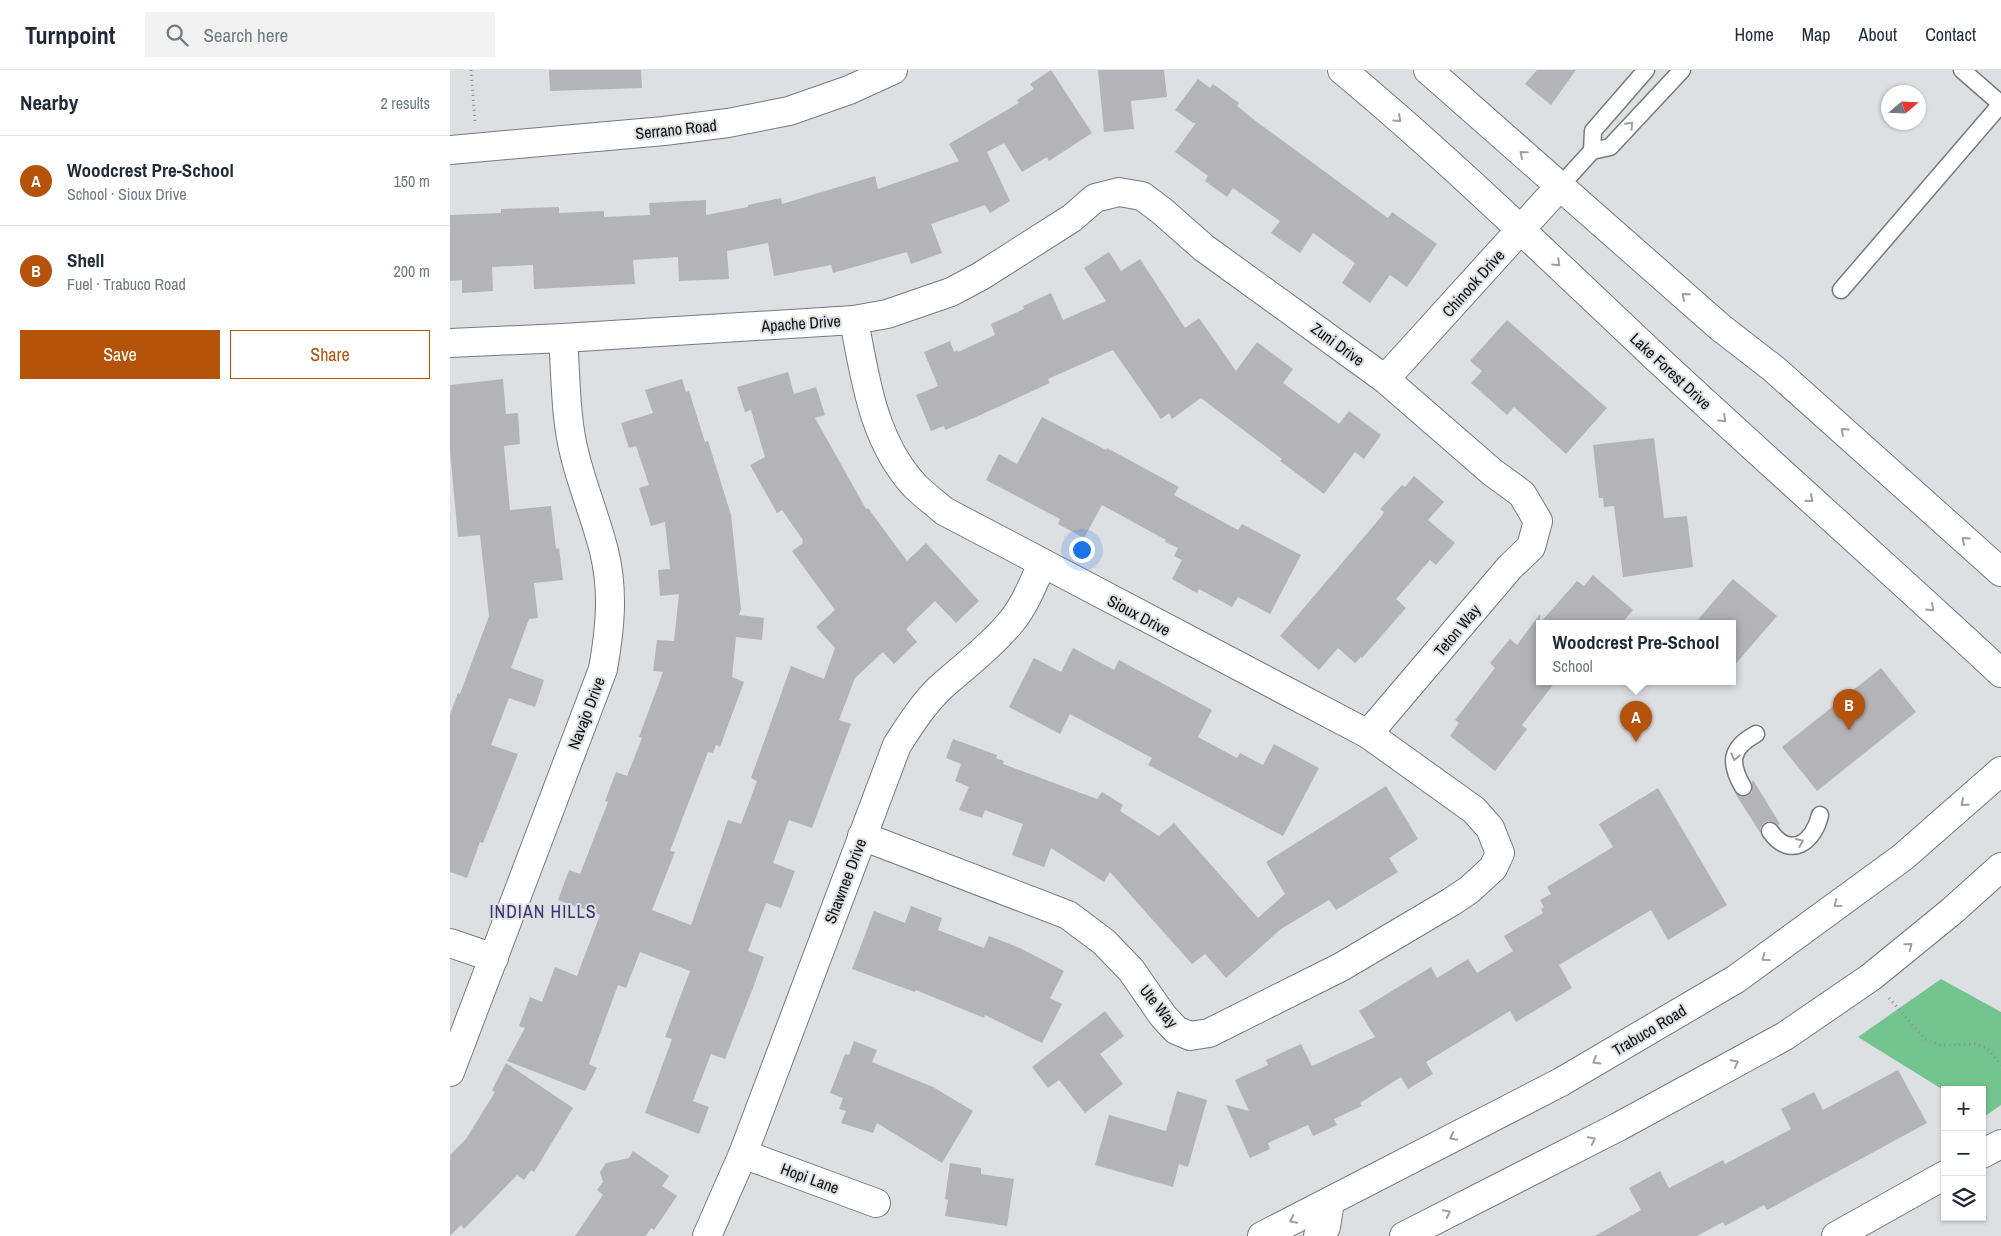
<!DOCTYPE html>
<html lang="en">
<head>
<meta charset="utf-8">
<style>
  body { margin:0; font-family:"Archivo Narrow",sans-serif; background:#f2f2f3; color:#1f2937 }
  .controls { position:absolute; right:15px; bottom:15px; display:grid; overflow:hidden; border-radius:0px; box-shadow:0 1px 4px #0004 }
  .controls button { width:45px; height:45px; display:grid; place-items:center; padding:0; border:0; border-bottom:1px solid #e0e1e3; background:#fff; color:#1f2937; font:25px sans-serif }
  .compass { position:absolute; left:1431px; top:15px; width:45px; height:45px; border-radius:50%; background:#fff; box-shadow:0 1px 4px #0004; rotate:71deg }
  .you { position:absolute; left:631px; top:479px; width:18px; height:18px; margin:-12px; border:4px solid #fff; border-radius:50%; background:#1a73e8; box-shadow:0 0 0 8px #1a73e833 }
  .badge { display:grid; place-items:center; width:32px; height:32px; border-radius:50%; background:#b45309; color:#fff; font-size:16px; font-weight:700 }
  .pin { position:absolute; translate:-50% -41px; filter:drop-shadow(0 1px 2px #0008) }
  .pin::after { content:''; position:absolute; top:26px; width:18px; height:15px; background:inherit; clip-path:polygon(0 0,100% 0,50% 100%) }
  .popup { position:absolute; left:1086px; top:550px; width:200px; height:65px; box-sizing:border-box; display:grid; place-content:center; border-radius:0px; background:#fff; filter:drop-shadow(0 1px 4px #0005); font-size:16px; white-space:nowrap; color:#747a83 }
  .popup b { font-size:19px; color:#1f2937 }
  .popup::after { content:''; position:absolute; left:50%; top:100%; margin-left:-10px; border:10px solid transparent; border-top-color:#fff }
  .list { margin:0; padding:0; list-style:none }
  h2 { display:flex; justify-content:space-between; align-items:center; height:65px; margin:0; padding:0 20px; font-size:21px }
  h2 small { font-size:16px; font-weight:400; color:#747a83 }
  .list li { display:grid; grid-template-columns:32px 1fr auto; gap:15px; align-items:center; box-sizing:border-box; height:90px; padding:0 20px; border-top:1px solid #e0e1e3 }
  .list b { display:block; font-size:19px; white-space:nowrap }
  .list p { margin:0; font-size:16px; white-space:nowrap; color:#747a83 }
  .list em { font-size:16px; font-style:normal; color:#747a83 }
  .actions { display:flex; gap:10px; padding:15px 20px }
  .actions a { flex:1; padding:11px 0; border:1px solid #b45309; border-radius:0px; text-align:center; font-size:18px; color:#b45309 }
  .actions .main { background:#b45309; color:#fff }
  .icon { flex:none; width:28px; height:28px; fill:none; stroke:currentColor; stroke-width:2; stroke-linecap:round; stroke-linejoin:round }
  .map { position:relative; flex:none; width:1551px; height:1166px; overflow:hidden }
  header { display:flex; align-items:center; gap:30px; box-sizing:border-box; height:70px; padding:0 25px; background:#fff; border-bottom:1px solid #e0e1e3 }
  header strong { font-size:24px }
  nav { display:flex; gap:28px; margin-inline-start:auto; font-size:18px }
  .search { width:350px; height:45px; background:#f2f2f3; display:flex; align-items:center; gap:12px; box-sizing:border-box; padding:0 18px; border-radius:0px; color:#747a83; font-size:19px }
  main { display:flex }
  aside { flex:1; background:#fff }
  .map>svg:first-child { display:block }
  .green { fill:#73c48f }
  .building { fill:#b4b4b8 }
  .lines { fill:none; stroke-linecap:round; stroke-linejoin:round }
  .lane-casing { stroke:#78797d; stroke-width:19 }
  .street-casing { stroke:#78797d; stroke-width:30 }
  .secondary-casing { stroke:#78797d; stroke-width:30 }
  .primary-casing { stroke:#78797d; stroke-width:30 }
  .path { stroke:#8f9193; stroke-width:3; stroke-dasharray:1 4; stroke-linecap:butt }
  .lane { stroke:#fff; stroke-width:16 }
  .street { stroke:#fff; stroke-width:28 }
  .secondary { stroke:#fff; stroke-width:28 }
  .primary { stroke:#fff; stroke-width:28 }
  .oneway { stroke:#9f9f9f }
  .labels { text-anchor:middle; stroke-width:4; stroke-linejoin:round; paint-order:stroke }
  .street-label { font-size:16px; fill:#0e0e0f; stroke:#dddfe2 }
  .neighbourhood-label { font-size:18px; letter-spacing:1px; fill:#3a3672; stroke:#dddfe2 }
</style>
</head>
<body>
<header>
<strong>Turnpoint</strong>
<div class="search"><svg class="icon" aria-label="search" viewBox="0 0 24 24"><circle cx="10" cy="10" r="6"/><path d="M15 15l6 6"/></svg>Search here</div>
<nav><a>Home</a><a>Map</a><a>About</a><a>Contact</a></nav>
</header>
<main>
<aside>
<h2>Nearby<small>2 results</small></h2>
<ul class="list">
<li><span class="badge">A</span><div><b>Woodcrest Pre-School</b><p>School · Sioux Drive</p></div><em>150 m</em></li>
<li><span class="badge">B</span><div><b>Shell</b><p>Fuel · Trabuco Road</p></div><em>200 m</em></li>
</ul>
<div class="actions"><a class="main">Save</a><a>Share</a></div>
</aside>
<div class="map">
<svg width="1551" height="1166" viewBox="0 0 1551 1166">
  <rect width="100%" height="100%" fill="#dddfe2"/>
  <!-- green -->
  <path class="green" d="M1491,909L1551,942V1035L1535,1046L1532,1045V1020H1495V1021L1408,967Z"/>
  <!-- building -->
  <g class="building">
    <path d="M99,0H191L192,18L100,21Z"/>
    <path d="M601,0L642,63L599,91L597,87L572,102L554,73L537,82L560,131L540,143L535,135L481,154L492,183L461,194L457,182L383,203L381,195L324,206L318,173L277,181L279,209L229,211L228,187L183,190L185,214L84,219L83,195L42,197L43,221L12,223V210L0,211V145L51,143V139L109,137V143L154,141V147L200,145L199,133L256,130V145L298,137V135L331,128L332,134L425,106L428,119L509,91L499,74L569,33L567,30L584,19L580,14Z"/>
    <path d="M648,0H714L717,27L681,31L684,59L654,62Z"/>
    <path d="M1087,0H1126L1101,35L1075,14Z"/>
    <path d="M748,9L760,18L763,14L789,33L787,36L807,52L938,148L942,142L987,174L957,217L940,205L920,233L892,213L905,193L863,163L850,183L821,163L830,151L783,118L777,127L755,111L758,106L725,82L746,53H743L725,40Z"/>
    <path d="M659,182L671,201L690,189L735,258L749,248L786,301L807,272L843,299L833,313L889,354L899,341L931,365L914,389L905,382L874,424L830,391L832,389L751,328L722,349L719,343L711,349L663,280L598,309L600,313L526,347L495,360L494,356L481,361L466,325L488,316L474,282L500,271L504,282L507,280L508,282L545,265L541,254L574,239L573,236L601,223L613,250L656,231L634,198Z"/>
    <path d="M1057,250L1157,338L1116,384L1064,337L1057,345L1021,313L1032,301L1020,291Z"/>
    <path d="M338,302L344,324L366,317L375,345L365,348L416,439L418,438L457,491L476,473L529,531L506,553L485,531L456,559L467,572L444,594L433,582L405,608L389,650L401,654L362,758L339,750L323,793L345,801L331,838L316,833L298,881L314,887L303,918L275,989L261,984L243,1031L259,1037L249,1064L195,1043L222,969L215,967L240,901L190,882L176,918L168,915L139,994L147,998L135,1021L57,991L75,958L69,956L80,927L92,932L105,897L127,906L150,845L108,830L119,800L130,804L158,732L155,731L166,702L177,706L192,668L189,667L213,602L203,601L207,570L224,571L229,524L210,526L208,500L220,499L215,452L201,456L189,418L199,415L186,376L179,378L171,353L203,343L195,320L232,309L236,322L239,321L255,372L258,371L281,445L291,539L289,545L314,548L312,570L286,567L282,607L294,612L270,677L266,675L263,683L258,682L220,781L225,782L202,840L241,855L278,750L291,754L307,711L301,708L341,596L374,609L385,578L366,557L385,540L342,481L353,473L352,471L353,470L332,440L327,443L300,395L315,387L301,340L295,342L287,317Z"/>
    <path d="M53,309L56,344L68,343L70,374L54,376L60,440L101,436L106,479L109,478L113,510L84,513L88,548L79,549L61,598L94,610L85,637L59,628L41,675L68,684L33,773L30,772L17,808L0,802V644L8,623L10,624L39,546L30,465L8,467L0,381V315Z"/>
    <path d="M592,347L656,380L657,378L729,417L724,425L788,460L792,454L851,485L820,544L788,527L782,537L749,519L747,523L722,509L732,490L724,486L728,478L715,472L716,470L652,435L634,468L608,454L610,449L536,410L549,384L567,394Z"/>
    <path d="M1204,368L1214,448L1237,446L1243,497L1173,507L1164,436L1154,437L1153,428H1149L1143,375Z"/>
    <path d="M964,406L994,432L978,450L1005,473L986,495L980,490L946,529L956,538L912,588L911,587L905,593L888,578L869,600L830,566L931,447L934,442L930,439L952,415L955,417Z"/>
    <path d="M1143,505L1183,540L1172,553H1090L1127,511L1134,516Z"/>
    <path d="M1283,509L1327,546L1282,598V553H1245Z"/>
    <path d="M1090,544V611H1106L1072,655L1077,659L1045,701L1000,666L1009,653L1005,650L1045,598L1040,593L1060,569L1067,575Z"/>
    <path d="M623,578L664,600L669,590L762,640L748,667L787,688L790,683L813,695L824,674L869,698L833,766L698,695L702,688L620,644L610,664L559,637L584,588L611,602Z"/>
    <path d="M1431,598L1466,642L1367,721L1332,677Z"/>
    <path d="M503,669L547,685L546,688L554,691L553,694L647,729L652,722L673,735L670,741L709,766L724,753L808,848L835,824L816,792L936,716L968,769L939,788L948,802L886,840L879,830L831,859L776,908L755,884L742,894L660,802L654,812L601,778L594,797L562,785L573,754L535,740L532,748L509,740L519,717L505,711L511,694L496,688Z"/>
    <path d="M1303,710L1330,754L1328,755L1324,752L1319,751L1314,753L1310,758L1311,764L1285,723L1292,727L1298,726L1302,722V712Z"/>
    <path d="M1208,718L1277,835L1218,870L1201,840L1109,895L1122,918L1066,952L1060,941L976,992L983,1004L958,1019L951,1007L910,1033L912,1036L884,1049L887,1055L863,1066L858,1055L818,1073L820,1079L800,1088L776,1035L799,1041L785,1010L818,995L816,990L851,974L862,996L925,967L909,941L981,897L987,908L1018,889L1027,903L1063,881L1054,866L1093,843L1091,839L1094,837L1090,830L1101,824L1097,817L1163,777L1149,754Z"/>
    <path d="M461,836L492,848L488,860L534,878L539,866L570,878L614,901L600,928L612,934L592,973L535,945L534,948L466,920L465,922L402,899L424,841L455,853Z"/>
    <path d="M655,941L674,966L650,984L673,1014L635,1043L609,1010L598,1018L582,997Z"/>
    <path d="M404,971L427,980L422,992L483,1017L523,1041L492,1093L427,1053L423,1063L391,1053L396,1041L389,1039L393,1028L380,1023L395,984L399,985Z"/>
    <path d="M56,993L123,1038L84,1102L81,1100L74,1110L67,1105L14,1159L11,1155L0,1166V1085L16,1069L45,1022L42,1020Z"/>
    <path d="M1448,1000L1477,1053L1317,1140L1314,1135L1275,1156L1273,1152L1247,1166H1145L1191,1140L1179,1118L1210,1101L1219,1118L1273,1090L1275,1094L1341,1059L1331,1039L1364,1022L1373,1040Z"/>
    <path d="M727,1021L757,1030L738,1097L729,1094L723,1117L645,1095L659,1045L716,1061Z"/>
    <path d="M183,1081L219,1106L212,1116L227,1126L204,1160L201,1158L196,1166H125L153,1125L147,1120L153,1112L150,1102L156,1093L179,1088Z"/>
    <path d="M500,1093L531,1098V1104L564,1109L557,1156L495,1146L498,1130L495,1129Z"/>
  </g>
  <g class="lines">
    <defs>
      <g id="lane">
        <path d="M1512,0L1551,34"/>
        <path d="M1142,81L1143,61L1196,0"/>
        <path d="M1110,116L1142,81L1160,77L1232,0"/>
        <path d="M1391,220L1551,34"/>
        <path d="M1293,717C1279,693 1280,678 1306,664"/>
        <path d="M1320,761C1340,790 1364,772 1370,745"/>
      </g>
      <g id="street">
        <path d="M404,250C415,308 423,371 465,416C474,425 485,433 494,441L918,664L1024,740L1040,758L1050,783L1043,798L1019,820L1001,832L891,897L759,963L740,966L726,960L713,946L681,900L654,872L618,845L412,766"/>
        <path d="M0,273L113,268L404,250L437,244L501,222L531,206L622,148L645,128L669,122L692,126L712,141L754,178L935,309L1042,402L1072,424L1088,451L1081,477L1060,497L918,664"/>
        <path d="M935,309L1110,116"/>
        <path d="M0,873L44,888"/>
        <path d="M0,1002L153,599C160,560 164,521 154,481C146,449 133,418 125,386C115,348 116,307 113,268"/>
        <path d="M293,1084L426,1133"/>
        <path d="M1532,1084L1551,1074"/>
        <path d="M257,1166L293,1084L447,675C460,655 473,634 491,617C515,596 541,576 561,552C575,535 583,514 592,494"/>
        <path d="M1386,1166L1495,1105"/>
      </g>
      <path id="secondary" d="M0,80L214,61L278,53L339,41L399,20L443,0"/>
      <g id="primary">
        <path d="M892,0C999,89 1098,186 1200,282C1316,390 1435,495 1551,603"/>
        <path d="M978,0L1271,258L1324,299L1551,502"/>
        <path d="M812,1166L1111,1012L1286,909L1453,787L1551,701"/>
        <path d="M868,1166L876,1157L880,1131"/>
        <path d="M954,1166L1168,1057L1335,966L1421,907L1502,841L1551,797"/>
      </g>
    </defs>
    <!-- lane casing -->
    <use href="#lane" class="lane-casing"/>
    <!-- street casing -->
    <use href="#street" class="street-casing"/>
    <!-- secondary casing -->
    <use href="#secondary" class="secondary-casing"/>
    <!-- primary casing -->
    <use href="#primary" class="primary-casing"/>
    <!-- path -->
    <g class="path">
      <path d="M21,0L25,52"/>
      <path d="M1439,928L1475,969L1490,975L1525,974L1537,978L1551,995"/>
    </g>
    <!-- lane -->
    <use href="#lane" class="lane"/>
    <!-- street -->
    <use href="#street" class="street"/>
    <!-- secondary -->
    <use href="#secondary" class="secondary"/>
    <!-- primary -->
    <use href="#primary" class="primary"/>
  </g>
  <!-- one-way arrows -->
  <defs><path id="oneway-chevron" d="M-2-3.5L2.5 0L-2 3.5" fill="none" stroke-width="1.6" stroke-linecap="round" stroke-linejoin="round" transform="scale(1.25)"/></defs>
  <g class="oneway">
    <use href="#oneway-chevron" transform="translate(948 49) rotate(42)"/>
    <use href="#oneway-chevron" transform="translate(1180 55) rotate(-47)"/>
    <use href="#oneway-chevron" transform="translate(1073 84) rotate(-139)"/>
    <use href="#oneway-chevron" transform="translate(1107 193) rotate(44)"/>
    <use href="#oneway-chevron" transform="translate(1235 226) rotate(-139)"/>
    <use href="#oneway-chevron" transform="translate(1273 349) rotate(43)"/>
    <use href="#oneway-chevron" transform="translate(1394 361) rotate(-138)"/>
    <use href="#oneway-chevron" transform="translate(1360 429) rotate(41)"/>
    <use href="#oneway-chevron" transform="translate(1515 470) rotate(-138)"/>
    <use href="#oneway-chevron" transform="translate(1481 538) rotate(43)"/>
    <use href="#oneway-chevron" transform="translate(1285 687) rotate(102)"/>
    <use href="#oneway-chevron" transform="translate(1514 733) rotate(139)"/>
    <use href="#oneway-chevron" transform="translate(1350 772) rotate(-23)"/>
    <use href="#oneway-chevron" transform="translate(1387 834) rotate(144)"/>
    <use href="#oneway-chevron" transform="translate(1459 876) rotate(-39)"/>
    <use href="#oneway-chevron" transform="translate(1315 888) rotate(144)"/>
    <use href="#oneway-chevron" transform="translate(1146 991) rotate(149)"/>
    <use href="#oneway-chevron" transform="translate(1285 993) rotate(-28)"/>
    <use href="#oneway-chevron" transform="translate(1003 1067) rotate(153)"/>
    <use href="#oneway-chevron" transform="translate(1142 1070) rotate(-27)"/>
    <use href="#oneway-chevron" transform="translate(997 1143) rotate(-27)"/>
    <use href="#oneway-chevron" transform="translate(843 1150) rotate(153)"/>
  </g>
  <g class="labels">
    <!-- street labels -->
    <g class="street-label">
      <text transform="translate(226 59) rotate(-6)" y="6">Serrano Road</text>
      <text transform="translate(1023 213) rotate(-48)" y="6">Chinook Drive</text>
      <text transform="translate(351 253) rotate(-4)" y="6">Apache Drive</text>
      <text transform="translate(888 274) rotate(36)" y="6">Zuni Drive</text>
      <text transform="translate(1221 301) rotate(43)" y="6">Lake Forest Drive</text>
      <text transform="translate(689 545) rotate(28)" y="6">Sioux Drive</text>
      <text transform="translate(1007 560) rotate(-50)" y="6">Teton Way</text>
      <text transform="translate(136 643) rotate(-69)" y="6">Navajo Drive</text>
      <text transform="translate(395 811) rotate(-69)" y="6">Shawnee Drive</text>
      <text transform="translate(709 936) rotate(51)" y="6">Ute Way</text>
      <text transform="translate(1199 960) rotate(-31)" y="6">Trabuco Road</text>
      <text transform="translate(360 1108) rotate(20)" y="6">Hopi Lane</text>
    </g>
    <!-- neighbourhood labels -->
    <g class="neighbourhood-label">
      <text x="93" y="848">INDIAN HILLS</text>
    </g>
  </g>
</svg>
<div class="controls">
<button>+</button>
<button>−</button>
<button><svg class="icon" aria-label="layers" viewBox="0 0 24 24"><path d="M12 4l9 5-9 5-9-5zM3 14l9 5 9-5"/></svg></button>
</div>
<svg class="compass" viewBox="-18 -18 36 36"><path d="M0-13l5 13h-10z" fill="#e53935"/><path d="M0 13l5-13h-10z" fill="#747a83"/></svg>
<div class="you"></div>
<div class="pin badge" style="left:1186px;top:672px">A</div>
<div class="popup"><b>Woodcrest Pre-School</b>School</div>
<div class="pin badge" style="left:1399px;top:660px">B</div>
</div>
</main>
</body>
</html>
